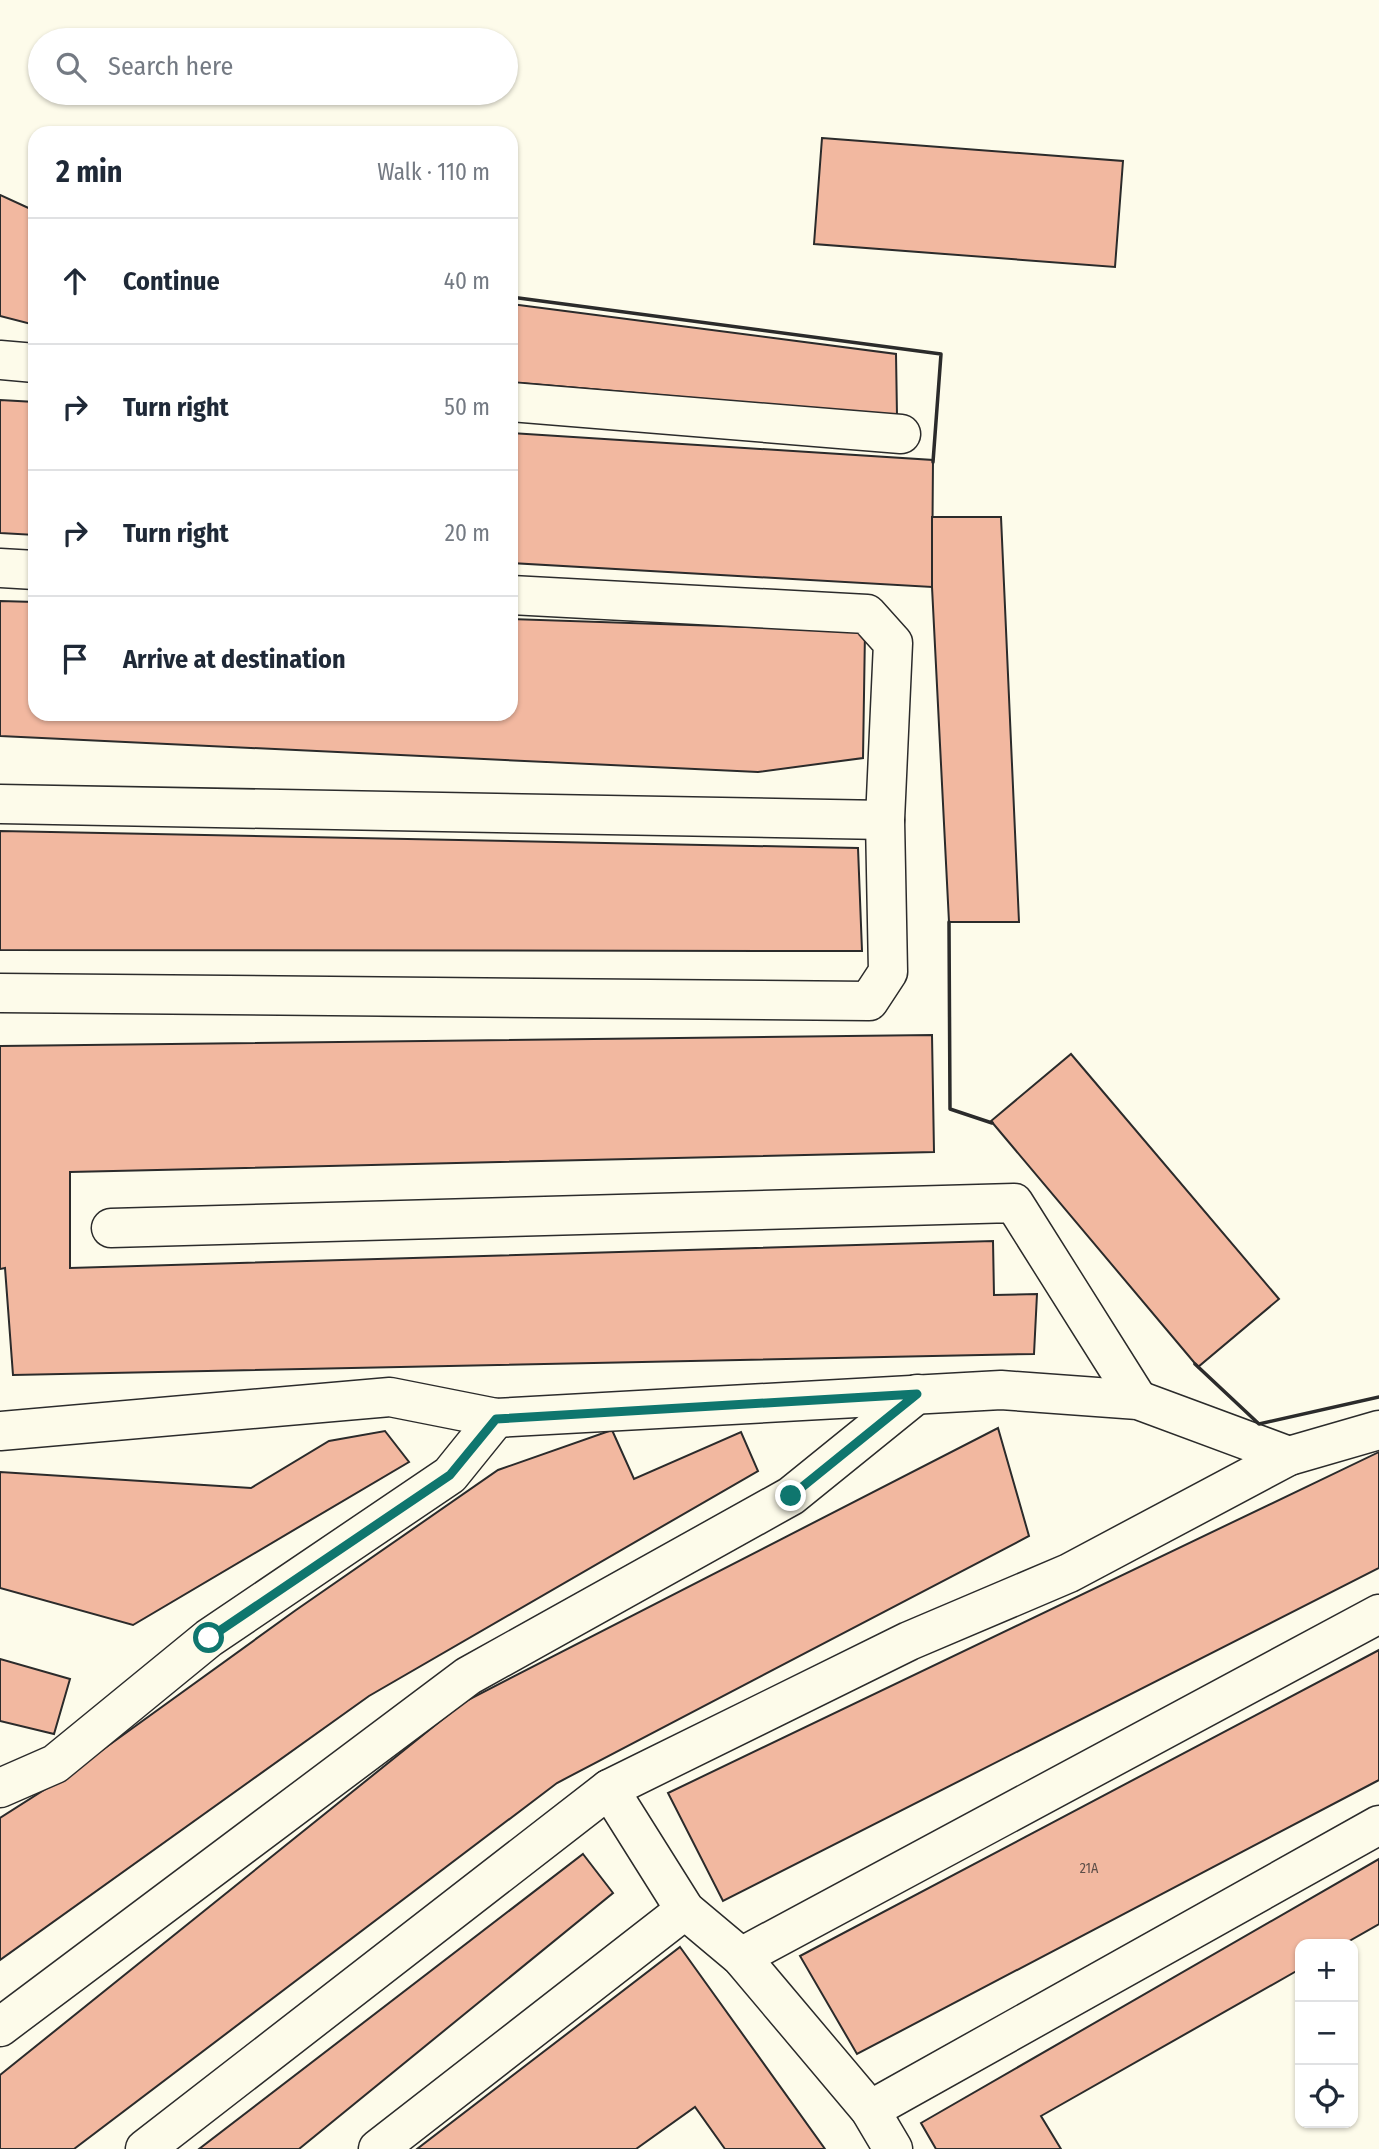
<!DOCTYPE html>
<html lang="en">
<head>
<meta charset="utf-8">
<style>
  body { margin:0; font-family:"Fira Sans Condensed",sans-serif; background:#f2f2f3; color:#1f2937 }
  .controls { position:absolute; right:21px; bottom:21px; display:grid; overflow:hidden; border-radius:14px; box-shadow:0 2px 5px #0004 }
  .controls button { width:63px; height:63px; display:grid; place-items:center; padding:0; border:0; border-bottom:2px solid #e0e1e3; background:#fff; color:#1f2937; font:35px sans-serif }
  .stop { position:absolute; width:21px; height:21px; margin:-16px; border:5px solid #0f766e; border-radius:50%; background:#fff }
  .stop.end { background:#0f766e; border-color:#fff; box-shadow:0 2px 7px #0008 }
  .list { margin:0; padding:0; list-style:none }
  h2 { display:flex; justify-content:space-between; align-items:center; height:91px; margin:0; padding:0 28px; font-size:30px }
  h2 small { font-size:23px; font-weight:400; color:#747a83 }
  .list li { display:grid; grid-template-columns:46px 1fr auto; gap:21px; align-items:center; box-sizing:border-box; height:126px; padding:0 28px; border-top:2px solid #e0e1e3 }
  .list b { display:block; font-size:26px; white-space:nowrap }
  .list em { font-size:23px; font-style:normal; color:#747a83 }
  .icon { flex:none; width:38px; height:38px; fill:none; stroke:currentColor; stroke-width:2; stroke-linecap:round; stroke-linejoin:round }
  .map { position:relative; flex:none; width:1379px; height:2149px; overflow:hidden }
  .search { position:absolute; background:#fff; box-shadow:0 2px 5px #0004; left:28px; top:28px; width:490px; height:77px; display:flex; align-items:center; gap:18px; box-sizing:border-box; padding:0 24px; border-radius:38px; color:#747a83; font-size:26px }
  .panel { position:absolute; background:#fff; box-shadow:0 2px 5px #0004; left:28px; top:126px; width:490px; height:595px; border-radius:21px }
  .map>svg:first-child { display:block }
  .building { fill:#f2b8a0; stroke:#2b2b2b; stroke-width:2 }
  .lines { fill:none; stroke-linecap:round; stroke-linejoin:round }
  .minor-casing { stroke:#2b2b2b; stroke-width:41 }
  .minor { stroke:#fdfbea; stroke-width:38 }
  .wall { stroke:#2b2b2b; stroke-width:3.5 }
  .route { stroke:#0f766e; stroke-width:9 }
  .labels { text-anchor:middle; stroke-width:5; stroke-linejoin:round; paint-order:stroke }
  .number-label { font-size:14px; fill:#5d4e48 }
</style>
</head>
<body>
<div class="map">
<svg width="1379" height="2149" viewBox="0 0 1379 2149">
  <rect width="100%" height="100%" fill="#fdfbea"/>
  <!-- building -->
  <g class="building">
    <path d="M822,138L1123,161L1115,267L814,244Z"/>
    <path d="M0,195L35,211V325L0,316Z"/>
    <path d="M511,304L896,354L897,416L511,382Z"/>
    <path d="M0,400L35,402V535L0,533Z"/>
    <path d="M511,433L933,460L932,587L511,563Z"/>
    <path d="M932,517H1001L1019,922H949L932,587Z"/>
    <path d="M0,601L35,602V714H511V619L865,631L863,758L758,772L0,736Z"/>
    <path d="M0,831L858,848L862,951L0,950Z"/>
    <path d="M932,1035L934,1152L70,1172V1268L993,1241L994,1295L1037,1294L1034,1354L13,1375L5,1268L0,1269V1046Z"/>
    <path d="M1071,1054L1279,1299L1198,1367L991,1121Z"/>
    <path d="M998,1428L1029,1536L557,1783L74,2149H0V2075L464,1702Z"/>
    <path d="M612,1430L634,1479L741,1432L758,1471L369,1696L0,1960V1818L69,1774L296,1610L498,1470Z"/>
    <path d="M385,1431L409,1462L133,1625L0,1588V1472L251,1488L329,1441Z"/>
    <path d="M1379,1452V1568L723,1901L668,1793Z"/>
    <path d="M1379,1650V1780L857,2054L800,1956Z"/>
    <path d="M0,1659L70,1679L54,1734L0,1721Z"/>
    <path d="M583,1854L613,1893L299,2149H199Z"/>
    <path d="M1379,1859V1924L1344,1944H1300V1969L1041,2116L1061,2149H936L921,2123Z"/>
    <path d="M680,1947L825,2149H725L695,2107L636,2149H417Z"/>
  </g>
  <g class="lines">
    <defs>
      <g id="minor">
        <path d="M0,360L35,363"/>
        <path d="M511,402L901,434"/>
        <path d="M0,568L35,570"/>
        <path d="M0,804L885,820"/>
        <path d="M0,993L869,1001L888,972L885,820L893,643L867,614L511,595"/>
        <path d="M111,1228L1014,1203L1138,1400"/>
        <path d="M0,1431L390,1397L496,1418L1001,1390L1138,1400L1289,1456"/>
        <path d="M0,1788L55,1764L209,1638L450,1475L496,1418"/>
        <path d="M609,1789L685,1910L741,1957L870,2110L893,2149"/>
        <path d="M741,1957L1379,1614"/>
        <path d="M0,2027L468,1676L791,1496L917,1394"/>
        <path d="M870,2110L1379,1825"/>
        <path d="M145,2149L609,1789L909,1641L1069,1573L1289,1456L1379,1430"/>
        <path d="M378,2149L685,1910"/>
      </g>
    </defs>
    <!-- minor casing -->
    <use href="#minor" class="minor-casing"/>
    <!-- minor -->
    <use href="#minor" class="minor"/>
    <!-- wall -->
    <g class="wall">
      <path d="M511,297L941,354L933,462"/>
      <path d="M949,922L950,1109L992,1123"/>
      <path d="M1195,1364L1259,1424L1379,1397"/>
    </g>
  </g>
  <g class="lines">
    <!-- route -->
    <path class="route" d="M209,1638L450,1475L496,1419L917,1394L791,1496"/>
  </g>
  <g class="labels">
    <!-- number labels -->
    <g class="number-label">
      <text x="1089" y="1873">21А</text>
    </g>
  </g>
</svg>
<div class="controls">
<button>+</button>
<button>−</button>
<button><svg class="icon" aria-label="locate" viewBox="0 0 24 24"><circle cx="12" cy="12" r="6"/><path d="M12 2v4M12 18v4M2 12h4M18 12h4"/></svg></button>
</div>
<div class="stop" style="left:209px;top:1638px"></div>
<div class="stop end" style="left:791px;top:1496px"></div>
<div class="search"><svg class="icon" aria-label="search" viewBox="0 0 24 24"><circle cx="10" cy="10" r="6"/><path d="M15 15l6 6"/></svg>Search here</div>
<section class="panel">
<h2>2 min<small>Walk · 110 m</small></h2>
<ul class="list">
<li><svg class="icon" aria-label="ahead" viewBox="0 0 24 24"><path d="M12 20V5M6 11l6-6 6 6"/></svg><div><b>Continue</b></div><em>40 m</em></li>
<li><svg class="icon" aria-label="right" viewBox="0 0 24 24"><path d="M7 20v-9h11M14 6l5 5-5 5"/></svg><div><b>Turn right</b></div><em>50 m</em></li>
<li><svg class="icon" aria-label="right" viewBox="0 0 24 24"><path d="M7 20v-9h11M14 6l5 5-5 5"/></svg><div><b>Turn right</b></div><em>20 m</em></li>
<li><svg class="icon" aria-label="arrive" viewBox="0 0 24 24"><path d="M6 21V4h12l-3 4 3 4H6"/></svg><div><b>Arrive at destination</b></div></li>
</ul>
</section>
</div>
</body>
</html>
